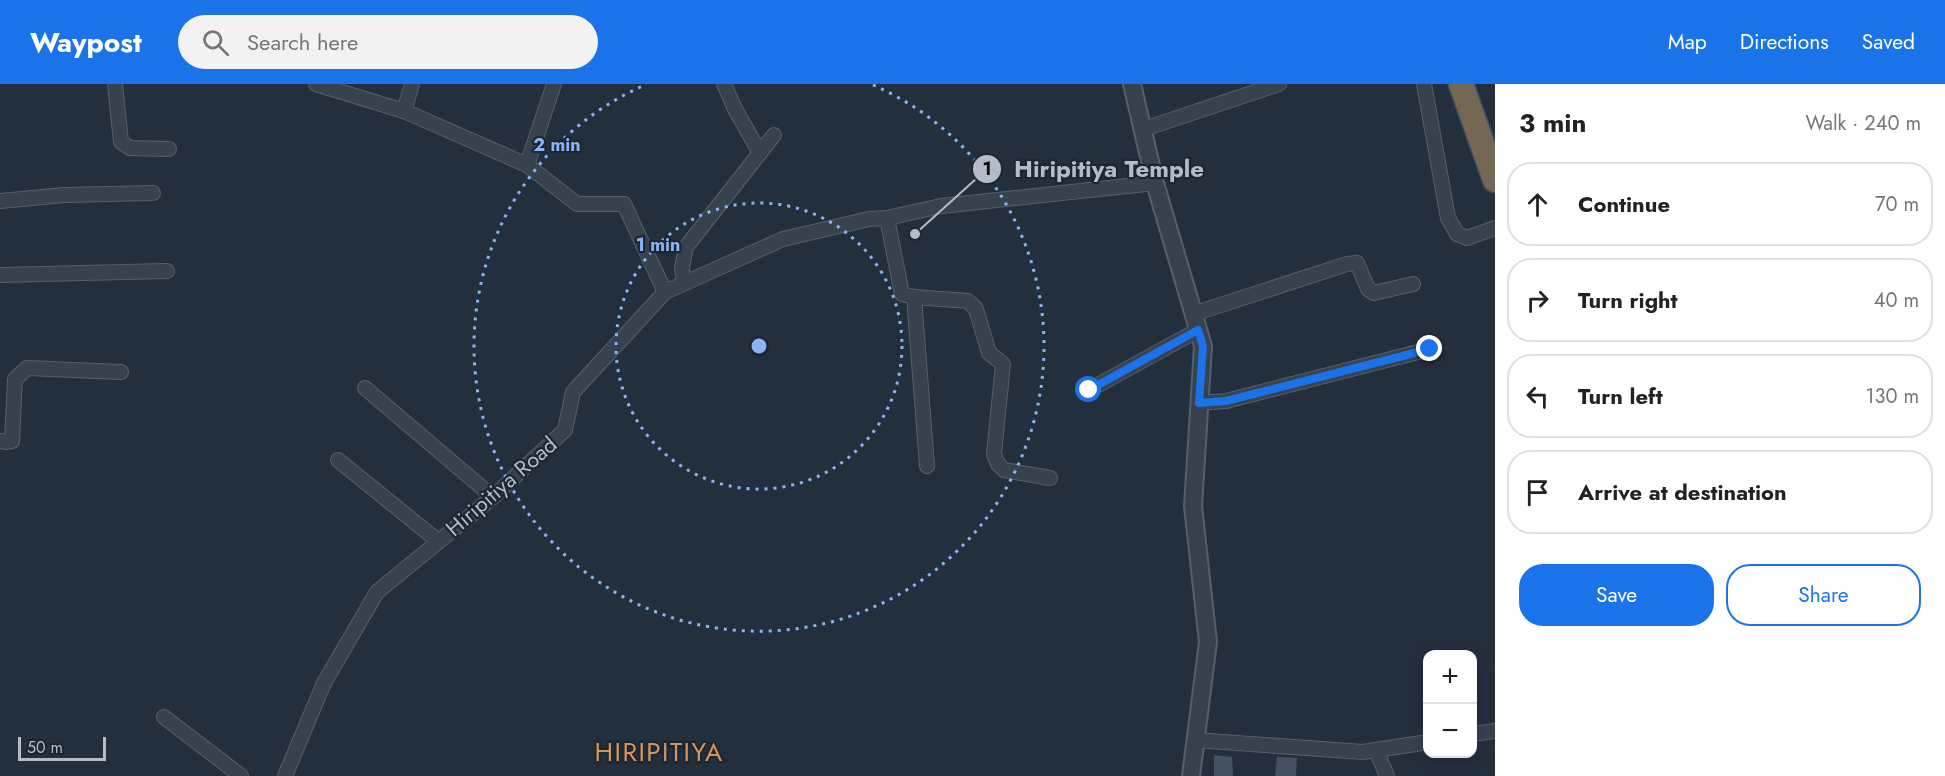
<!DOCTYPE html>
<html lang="en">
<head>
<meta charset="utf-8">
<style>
  body { margin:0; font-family:Jost,sans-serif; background:#f2f2f2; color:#222 }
  .controls { position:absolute; right:18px; bottom:18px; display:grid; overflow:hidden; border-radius:12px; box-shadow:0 3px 15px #0003 }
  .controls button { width:54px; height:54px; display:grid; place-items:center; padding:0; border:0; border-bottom:2px solid #e0e0e0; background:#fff; color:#222; font:30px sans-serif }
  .scale { position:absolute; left:18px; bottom:15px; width:88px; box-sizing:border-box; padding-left:6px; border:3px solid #b4bcc9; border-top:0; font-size:16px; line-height:21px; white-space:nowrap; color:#b4bcc9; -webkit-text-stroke:4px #1d2633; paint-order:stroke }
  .stop { position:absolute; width:18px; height:18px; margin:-14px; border:4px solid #1a73e8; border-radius:50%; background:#fff }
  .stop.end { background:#1a73e8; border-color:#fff; box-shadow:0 2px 6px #0008 }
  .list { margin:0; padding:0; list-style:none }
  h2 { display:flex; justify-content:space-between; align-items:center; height:78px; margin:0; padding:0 24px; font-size:26px }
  h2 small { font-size:20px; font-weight:400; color:#767676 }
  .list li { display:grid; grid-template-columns:39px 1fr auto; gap:18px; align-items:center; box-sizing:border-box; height:84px; margin:0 12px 12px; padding:0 12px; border:2px solid #e0e0e0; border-radius:24px }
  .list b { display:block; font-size:22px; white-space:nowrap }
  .list em { font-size:20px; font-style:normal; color:#767676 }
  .actions { display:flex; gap:12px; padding:18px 24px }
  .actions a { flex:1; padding:14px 0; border:2px solid #1a73e8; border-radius:24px; text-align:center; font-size:21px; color:#1a73e8 }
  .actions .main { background:#1a73e8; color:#fff }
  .icon { flex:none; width:33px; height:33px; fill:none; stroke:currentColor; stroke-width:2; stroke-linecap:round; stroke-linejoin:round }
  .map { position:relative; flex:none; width:1495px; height:692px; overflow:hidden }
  header { display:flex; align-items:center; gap:36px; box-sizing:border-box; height:84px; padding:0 30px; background:#1a73e8; color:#fff }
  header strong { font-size:28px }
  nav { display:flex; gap:33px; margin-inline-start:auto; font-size:21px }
  .search { width:420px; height:54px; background:#f2f2f2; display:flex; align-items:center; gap:15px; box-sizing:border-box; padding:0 21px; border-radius:33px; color:#767676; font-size:22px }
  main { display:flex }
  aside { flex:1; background:#fff }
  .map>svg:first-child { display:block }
  .building { fill:#455162 }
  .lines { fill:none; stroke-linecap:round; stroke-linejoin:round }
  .minor-casing { stroke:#565f6c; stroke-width:16 }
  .tertiary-casing { stroke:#565f6c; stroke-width:20 }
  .motorway-casing { stroke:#434c59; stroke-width:27 }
  .minor { stroke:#38414e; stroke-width:14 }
  .tertiary { stroke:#38414e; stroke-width:16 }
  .motorway { stroke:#746855; stroke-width:24 }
  .route { stroke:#1a73e8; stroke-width:8 }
  .ring { fill:none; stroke:#8ab4f8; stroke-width:3; stroke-dasharray:3 6 }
  .labels { text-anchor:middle; stroke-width:4.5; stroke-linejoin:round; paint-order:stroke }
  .street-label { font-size:22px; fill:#b4bcc9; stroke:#1d2633 }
  .quarter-label { font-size:26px; letter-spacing:1.5px; fill:#d59563; stroke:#1d2633 }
  .centre { fill:#8ab4f8; stroke:#1d2633; stroke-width:3 }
  .ring-label { font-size:18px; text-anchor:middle; font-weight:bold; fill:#8ab4f8; stroke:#1d2633; stroke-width:4.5; stroke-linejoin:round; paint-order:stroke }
  .leader { fill:none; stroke:#b4bcc9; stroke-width:2 }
  .callout-dot { fill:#b4bcc9; stroke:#1d2633; stroke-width:2 }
  .mark-label { font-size:18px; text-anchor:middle; font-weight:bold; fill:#111 }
  .callout-label { font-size:24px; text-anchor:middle; font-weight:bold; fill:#b4bcc9; stroke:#1d2633; stroke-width:4.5; stroke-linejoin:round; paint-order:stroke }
</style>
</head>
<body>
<header>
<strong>Waypost</strong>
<div class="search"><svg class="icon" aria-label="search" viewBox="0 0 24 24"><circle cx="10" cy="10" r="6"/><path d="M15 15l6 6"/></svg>Search here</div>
<nav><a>Map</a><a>Directions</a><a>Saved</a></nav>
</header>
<main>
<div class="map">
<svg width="1495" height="692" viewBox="0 0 1495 692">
  <rect width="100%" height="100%" fill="#242f3e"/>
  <!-- building -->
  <g class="building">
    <path d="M1214,671L1232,673L1233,692H1214Z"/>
    <path d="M1277,673L1297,674L1296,692H1275Z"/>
  </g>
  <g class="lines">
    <defs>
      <g id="minor">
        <path d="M115,0L121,58L130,64L169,65"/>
        <path d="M316,0L404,27L527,81L577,120H624L665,208"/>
        <path d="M724,0L735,25L760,69"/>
        <path d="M1424,0L1448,134L1457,150L1467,154L1495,144"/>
        <path d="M404,27L412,0"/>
        <path d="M1144,45L1279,0"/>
        <path d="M527,81L554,0"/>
        <path d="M0,117L64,111L153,109"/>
        <path d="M887,134L902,210L914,213L968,217L976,225L989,269L1003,280L994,370L998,380L1004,386L1050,394"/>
        <path d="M0,191L167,187"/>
        <path d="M684,199L682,184L686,163L774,51"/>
        <path d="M914,213L927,382"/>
        <path d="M1193,230L1347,180L1357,179L1368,205L1374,209L1413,200"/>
        <path d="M365,304L493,413"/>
        <path d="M1089,306L1198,246"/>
        <path d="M1199,319L1226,317L1430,265"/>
        <path d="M0,357L7,358L12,357L15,295L27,284L121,288"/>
        <path d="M338,376L438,457"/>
        <path d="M164,633L241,692"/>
        <path d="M1472,650L1495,647"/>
        <path d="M1195,656L1363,668L1428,658"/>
        <path d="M1376,666L1387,692"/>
        <path d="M285,692L324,599L377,508L493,413L565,346L573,308L665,208L783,155L869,135L887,134L941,122L1155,99"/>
      </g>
      <path id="tertiary" d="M1132,0L1155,99L1203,262L1193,422L1208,558L1191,692"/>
      <path id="motorway" d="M1461,0L1495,96"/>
    </defs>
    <!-- minor casing -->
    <use href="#minor" class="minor-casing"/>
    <!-- tertiary casing -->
    <use href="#tertiary" class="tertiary-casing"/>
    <!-- motorway casing -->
    <use href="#motorway" class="motorway-casing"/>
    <!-- minor -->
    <use href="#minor" class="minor"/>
    <!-- tertiary -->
    <use href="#tertiary" class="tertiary"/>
    <!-- motorway -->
    <use href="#motorway" class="motorway"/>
  </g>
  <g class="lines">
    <!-- route -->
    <path class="route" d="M1089,306L1198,246L1203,262L1199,319L1226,317L1430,265"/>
  </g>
  <!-- distance rings -->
  <g class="ring">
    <circle cx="759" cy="262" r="143"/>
    <path d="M873 1A285 285 0 1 1 645 1"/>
  </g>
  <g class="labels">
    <!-- street labels -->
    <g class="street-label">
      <text transform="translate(501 402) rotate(-41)" y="8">Hiripitiya Road</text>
    </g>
    <!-- quarter labels -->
    <g class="quarter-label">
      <text x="659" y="677">HIRIPITIYA</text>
    </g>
  </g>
  <circle cx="759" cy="262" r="9" class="centre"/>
  <g class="ring-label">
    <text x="557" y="67">2 min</text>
    <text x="658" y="167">1 min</text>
  </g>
  <!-- callouts -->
  <path class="leader" d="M915 150L987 85"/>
  <g class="callout-dot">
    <circle cx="915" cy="150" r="6"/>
    <circle cx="987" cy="85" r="15"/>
  </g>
  <g class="mark-label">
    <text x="987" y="91">1</text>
  </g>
  <g class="callout-label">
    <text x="1109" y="93">Hiripitiya Temple</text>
  </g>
</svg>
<div class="controls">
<button>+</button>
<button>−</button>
</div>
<div class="scale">50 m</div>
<div class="stop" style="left:1089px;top:306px"></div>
<div class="stop end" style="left:1430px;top:265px"></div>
</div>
<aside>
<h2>3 min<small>Walk · 240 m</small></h2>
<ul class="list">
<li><svg class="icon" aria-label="ahead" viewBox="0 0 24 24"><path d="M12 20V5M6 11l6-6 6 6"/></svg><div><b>Continue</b></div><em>70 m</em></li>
<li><svg class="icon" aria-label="right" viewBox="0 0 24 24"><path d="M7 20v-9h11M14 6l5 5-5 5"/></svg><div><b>Turn right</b></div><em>40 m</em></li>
<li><svg class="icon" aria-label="left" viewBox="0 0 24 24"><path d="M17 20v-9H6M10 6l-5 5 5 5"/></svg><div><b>Turn left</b></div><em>130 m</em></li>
<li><svg class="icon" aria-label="arrive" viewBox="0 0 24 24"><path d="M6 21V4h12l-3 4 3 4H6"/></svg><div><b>Arrive at destination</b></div></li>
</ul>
<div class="actions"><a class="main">Save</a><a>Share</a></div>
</aside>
</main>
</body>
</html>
